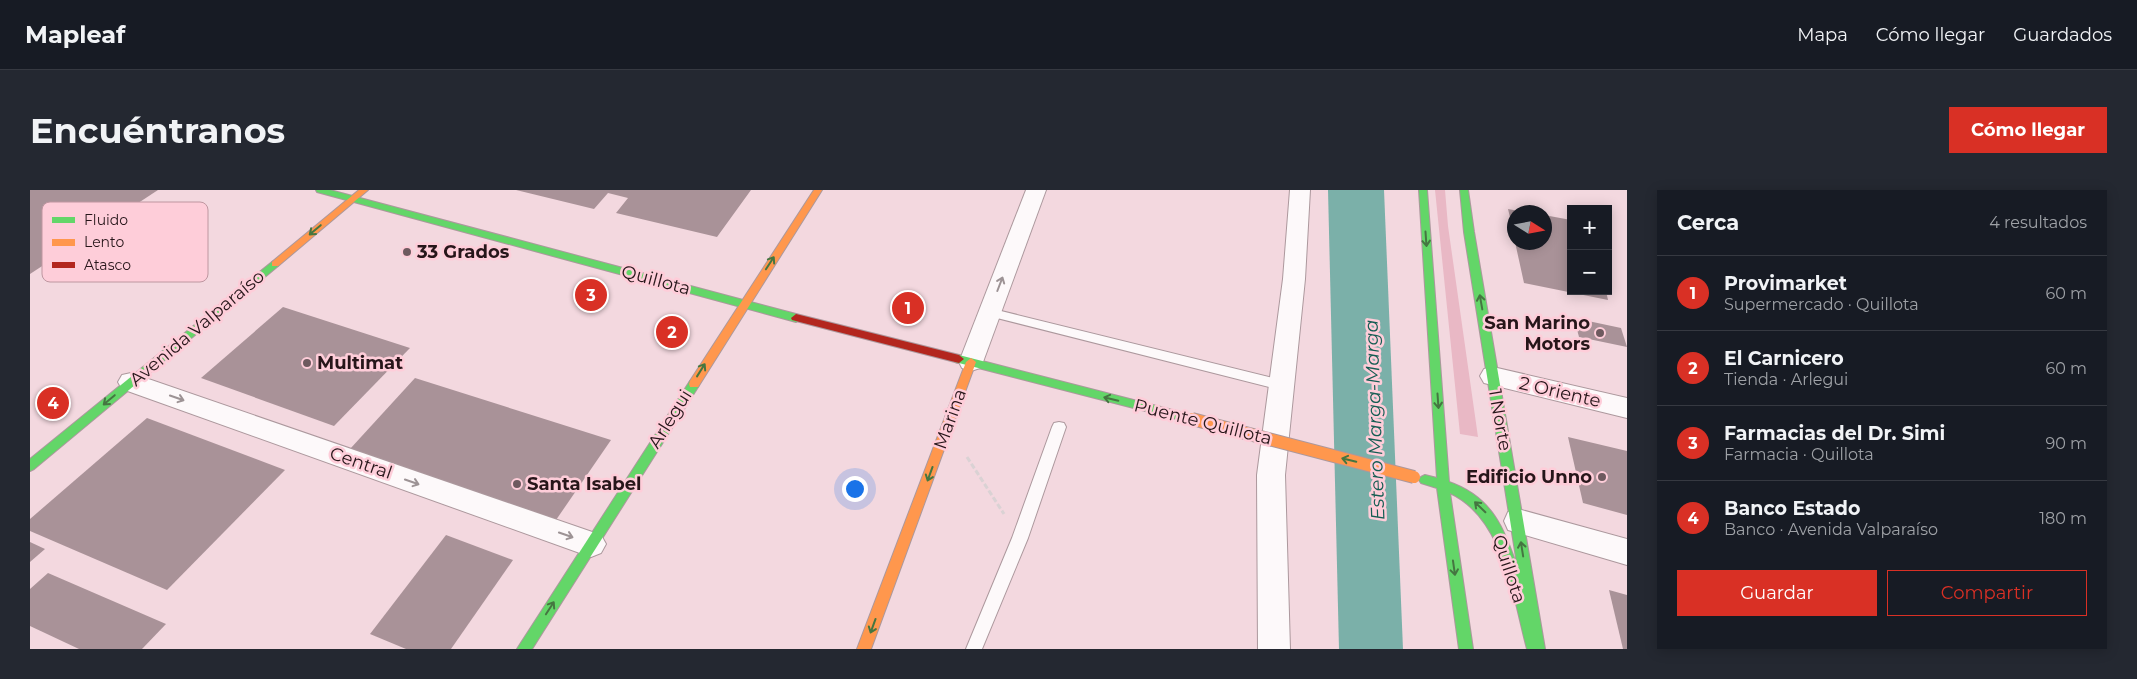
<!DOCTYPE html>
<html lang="es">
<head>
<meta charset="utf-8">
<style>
  body { margin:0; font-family:Montserrat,sans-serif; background:#242831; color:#f1f3f6 }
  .controls { position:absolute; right:15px; top:15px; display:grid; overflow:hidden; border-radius:0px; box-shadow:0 2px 12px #0003 }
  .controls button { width:45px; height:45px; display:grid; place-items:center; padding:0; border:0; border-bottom:1px solid #363941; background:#171b24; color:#f1f3f6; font:25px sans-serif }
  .compass { position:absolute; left:1477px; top:15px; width:45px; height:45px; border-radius:50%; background:#171b24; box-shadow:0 2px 12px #0003; rotate:101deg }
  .you { position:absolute; left:824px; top:298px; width:18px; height:18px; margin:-12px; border:4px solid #fff; border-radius:50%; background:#1a73e8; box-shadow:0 0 0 8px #1a73e833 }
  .badge { display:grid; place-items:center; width:32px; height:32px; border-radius:50%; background:#d93025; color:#fff; font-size:16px; font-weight:700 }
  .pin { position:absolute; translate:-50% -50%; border:2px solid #fff; box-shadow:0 1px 5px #0006 }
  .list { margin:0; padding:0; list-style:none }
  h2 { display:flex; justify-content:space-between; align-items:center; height:65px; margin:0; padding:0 20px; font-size:21px }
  h2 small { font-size:16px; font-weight:400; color:#9ea1a6 }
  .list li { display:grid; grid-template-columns:32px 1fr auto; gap:15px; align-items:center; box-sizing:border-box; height:75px; padding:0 20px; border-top:1px solid #363941 }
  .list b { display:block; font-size:19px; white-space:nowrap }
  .list p { margin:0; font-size:16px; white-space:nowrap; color:#9ea1a6 }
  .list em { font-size:16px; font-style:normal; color:#9ea1a6 }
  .actions { display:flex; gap:10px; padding:15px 20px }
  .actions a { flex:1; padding:11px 0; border:1px solid #d93025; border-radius:0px; text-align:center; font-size:18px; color:#d93025 }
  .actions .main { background:#d93025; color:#fff }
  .map { position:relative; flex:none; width:1597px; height:459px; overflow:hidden; border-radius:0px }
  header { display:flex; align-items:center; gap:30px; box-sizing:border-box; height:70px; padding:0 25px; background:#171b24; border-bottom:1px solid #363941 }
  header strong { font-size:24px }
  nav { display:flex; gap:28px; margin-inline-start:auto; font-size:18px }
  .intro { display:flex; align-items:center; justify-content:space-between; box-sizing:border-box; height:120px; padding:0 30px }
  h1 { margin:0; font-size:35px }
  .button { padding:12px 22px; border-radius:0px; background:#d93025; color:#fff; font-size:18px; font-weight:700 }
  main { display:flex; gap:30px; padding:0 30px }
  aside { flex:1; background:#171b24; border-radius:0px; box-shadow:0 2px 12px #0003 }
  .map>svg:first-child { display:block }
  .green { fill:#e9b8c5 }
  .water { fill:#7bb0a9 }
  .building { fill:#a99298 }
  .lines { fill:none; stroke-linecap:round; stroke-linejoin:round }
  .lane-casing { stroke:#ac989d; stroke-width:2 }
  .street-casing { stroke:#ac989d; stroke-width:2 }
  .fast-casing { stroke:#ac989d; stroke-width:2 }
  .slow-casing { stroke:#ac989d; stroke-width:2 }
  .jam-casing { stroke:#ac989d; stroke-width:2 }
  .path { stroke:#dad2d4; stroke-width:3; stroke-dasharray:5.5 2.5; stroke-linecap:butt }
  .lane { fill:#fdf9fa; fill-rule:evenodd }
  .street { fill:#fdf9fa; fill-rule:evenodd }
  .fast { fill:#63d668; fill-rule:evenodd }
  .slow { fill:#ff974d; fill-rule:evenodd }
  .jam { fill:#b3261e; fill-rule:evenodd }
  .slow-bridge-casing { stroke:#ac989d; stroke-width:14; stroke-linecap:butt }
  .slow-bridge { stroke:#ff974d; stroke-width:12 }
  .oneway { stroke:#457641 }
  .oneway2 { stroke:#9d9395 }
  .poi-dot { fill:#6e5a5f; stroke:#fecdd9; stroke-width:2 }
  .labels { text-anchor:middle; stroke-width:5; stroke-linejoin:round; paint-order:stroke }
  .poi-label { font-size:18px; font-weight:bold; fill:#27161a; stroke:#fecdd9; text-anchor:start }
  .street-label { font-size:18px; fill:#27161a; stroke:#fecdd9 }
  .water-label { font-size:19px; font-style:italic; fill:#155d53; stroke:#fecdd9 }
  .key { fill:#fecdd9; stroke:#be96a0; stroke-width:1 }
  .key-label { font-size:14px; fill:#27161a }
</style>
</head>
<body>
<header>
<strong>Mapleaf</strong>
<nav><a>Mapa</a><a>Cómo llegar</a><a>Guardados</a></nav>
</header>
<div class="intro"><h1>Encuéntranos</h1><a class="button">Cómo llegar</a></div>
<main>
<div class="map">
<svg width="1597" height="459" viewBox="0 0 1597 459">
  <rect width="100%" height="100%" fill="#f3d8df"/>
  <!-- green -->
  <path class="green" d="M1405,0H1415L1418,36L1448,247L1430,244Z"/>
  <!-- water -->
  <path class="water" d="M1298,0H1354L1373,459H1309Z"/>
  <!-- building -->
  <g class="building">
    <path d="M0,0H128L0,84Z"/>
    <path d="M486,0H721L687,47L586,23L598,8L578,3L564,19Z"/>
    <path d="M1478,19L1494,22H1484V44Z"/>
    <path d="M1514,25L1541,30V101H1576L1578,110L1494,93L1485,52H1514Z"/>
    <path d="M253,117L380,158L304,236L171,188Z"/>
    <path d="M1544,128L1591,138L1597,157L1549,147Z"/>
    <path d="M385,188L581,250L526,330L320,259Z"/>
    <path d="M117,228L255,280L137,400L0,341V329Z"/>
    <path d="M1538,247L1597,261V325L1553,313Z"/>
    <path d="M416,345L483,370L421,459H376L340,444Z"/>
    <path d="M0,352L15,359L0,372Z"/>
    <path d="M18,383L136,434L112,459H49L0,436V399Z"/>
    <path d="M1579,400L1597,405V459H1593Z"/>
  </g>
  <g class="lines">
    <defs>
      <g id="lane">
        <path d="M959,118L1251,190L1256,192L1258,195L1256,198L1251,200L955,125L953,122Z"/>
        <path d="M1029,232L1034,233L1036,237L998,348L952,459H936L982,348L1022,237L1024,233Z"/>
      </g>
      <g id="street">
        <path d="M996,0H1016L953,172L950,178L941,181L932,178L929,172Z"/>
        <path d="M1260,0H1280L1275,89L1255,285L1260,459H1228L1227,285L1253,89Z"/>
        <path d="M1463,177L1597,208V228L1454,193L1450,186L1454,179Z"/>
        <path d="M101,183L571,345L576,354L571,363L561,367L92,199L88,192L92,185Z"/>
        <path d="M1488,319L1597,349V375L1478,340L1474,331L1478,322Z"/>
      </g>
      <g id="fast">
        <path d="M286,0H300L766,124L771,128L766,132L287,2Z"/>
        <path d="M1389,0H1397L1419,292C1462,307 1475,339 1488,380L1434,42L1430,0H1438L1444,42L1515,459H1497C1483,407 1474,328 1420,303L1443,459H1429L1407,298L1391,293L1389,290L1391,287L1395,285L1407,288Z"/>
        <path d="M245,71L248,72V76L4,279L0,281V269L242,72Z"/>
        <path d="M929,165L1162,225L1166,226L1168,229L1166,232L1162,233L925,172L924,169L925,166Z"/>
        <path d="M664,190L668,191L669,194L668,197L502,459H487L660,191Z"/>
      </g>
      <g id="slow">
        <path d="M329,0H338L248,76H242V72Z"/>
        <path d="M784,0H792L668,197H660L659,194L660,191Z"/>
        <path d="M941,168L946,172L841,459H827L936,172Z"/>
      </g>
      <path id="jam" d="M766,124L929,165L934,169L929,173L762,130L761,128Z"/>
    </defs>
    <!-- lane casing -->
    <use href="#lane" class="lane-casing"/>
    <!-- street casing -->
    <use href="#street" class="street-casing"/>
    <!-- fast casing -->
    <use href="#fast" class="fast-casing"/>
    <!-- slow casing -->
    <use href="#slow" class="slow-casing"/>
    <!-- jam casing -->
    <use href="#jam" class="jam-casing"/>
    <!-- path -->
    <path class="path" d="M937,267L974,324"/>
    <!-- lane -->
    <use href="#lane" class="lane"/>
    <!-- street -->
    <use href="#street" class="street"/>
    <!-- fast -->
    <use href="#fast" class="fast"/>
    <!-- slow -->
    <use href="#slow" class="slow"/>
    <!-- jam -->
    <use href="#jam" class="jam"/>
    <defs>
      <path id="slow-bridge" d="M1162,229L1384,287"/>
    </defs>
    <!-- slow-bridge casing -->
    <use href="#slow-bridge" class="slow-bridge-casing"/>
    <!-- slow-bridge -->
    <use href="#slow-bridge" class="slow-bridge"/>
  </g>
  <!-- one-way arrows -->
  <defs><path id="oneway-shaft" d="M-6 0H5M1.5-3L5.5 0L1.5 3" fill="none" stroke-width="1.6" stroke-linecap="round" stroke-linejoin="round" transform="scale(1.25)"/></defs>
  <g class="oneway">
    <use href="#oneway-shaft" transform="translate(285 40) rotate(140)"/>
    <use href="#oneway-shaft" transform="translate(1396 49) rotate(86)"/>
    <use href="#oneway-shaft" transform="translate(740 73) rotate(-57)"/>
    <use href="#oneway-shaft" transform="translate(1451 112) rotate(-100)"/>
    <use href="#oneway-shaft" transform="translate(671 180) rotate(-58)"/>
    <use href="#oneway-shaft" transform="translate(1081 209) rotate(-166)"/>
    <use href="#oneway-shaft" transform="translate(79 210) rotate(140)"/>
    <use href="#oneway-shaft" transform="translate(1408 211) rotate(86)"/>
    <use href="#oneway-shaft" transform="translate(1319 270) rotate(-166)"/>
    <use href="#oneway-shaft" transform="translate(900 284) rotate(110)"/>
    <use href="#oneway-shaft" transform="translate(1450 317) rotate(-136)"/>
    <use href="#oneway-shaft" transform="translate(1492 359) rotate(-99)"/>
    <use href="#oneway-shaft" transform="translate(1424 378) rotate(82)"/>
    <use href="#oneway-shaft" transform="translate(520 418) rotate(-57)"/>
    <use href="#oneway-shaft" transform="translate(843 436) rotate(110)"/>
  </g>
  <g class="oneway2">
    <use href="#oneway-shaft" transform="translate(970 94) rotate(-69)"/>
    <use href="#oneway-shaft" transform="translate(147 208) rotate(19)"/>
    <use href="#oneway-shaft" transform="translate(382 292) rotate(19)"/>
    <use href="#oneway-shaft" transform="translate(536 345) rotate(19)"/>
  </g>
  <!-- markers -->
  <g class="poi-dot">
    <circle cx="377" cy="62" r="5"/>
    <circle cx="1570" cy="143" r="5"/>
    <circle cx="277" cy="173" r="5"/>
    <circle cx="1572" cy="287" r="5"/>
    <circle cx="487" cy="294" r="5"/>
  </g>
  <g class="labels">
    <!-- poi labels -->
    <g class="poi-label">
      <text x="387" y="68">33 Grados</text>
      <text x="1560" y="139" text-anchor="end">San Marino<tspan x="1560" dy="21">Motors</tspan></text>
      <text x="287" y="179">Multimat</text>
      <text x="1562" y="293" text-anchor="end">Edificio Unno</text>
      <text x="497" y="300">Santa Isabel</text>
    </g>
    <!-- street labels -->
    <g class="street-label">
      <text transform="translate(626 90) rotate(15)" y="6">Quillota</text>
      <text transform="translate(167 138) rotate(-40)" y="6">Avenida Valparaíso</text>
      <text transform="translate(1530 202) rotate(13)" y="6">2 Oriente</text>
      <text transform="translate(640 229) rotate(-58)" y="6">Arlegui</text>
      <text transform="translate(920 229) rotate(-70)" y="6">Marina</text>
      <text transform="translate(1470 230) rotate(80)" y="6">1 Norte</text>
      <text transform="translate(1173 232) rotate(14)" y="6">Puente Quillota</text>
      <text transform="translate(331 273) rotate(19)" y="6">Central</text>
      <text transform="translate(1479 379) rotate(72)" y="6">Quillota</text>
    </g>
    <!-- water labels -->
    <g class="water-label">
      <text transform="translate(1344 230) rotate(-92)" y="7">Estero Marga-Marga</text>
    </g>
  </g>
  <!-- legend -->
  <rect x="12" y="12" width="166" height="80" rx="8" class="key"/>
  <rect x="22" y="27" width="23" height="6" fill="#63d668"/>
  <rect x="22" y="49" width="23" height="7" fill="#ff974d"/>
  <rect x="22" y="72" width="23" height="6" fill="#b3261e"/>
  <g class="key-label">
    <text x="54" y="35">Fluido</text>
    <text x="54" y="57">Lento</text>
    <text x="54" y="80">Atasco</text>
  </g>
</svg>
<div class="controls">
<button>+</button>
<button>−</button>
</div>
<svg class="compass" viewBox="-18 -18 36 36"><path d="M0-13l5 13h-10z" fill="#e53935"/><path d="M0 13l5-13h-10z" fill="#9ea1a6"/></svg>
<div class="you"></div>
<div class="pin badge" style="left:878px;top:118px">1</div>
<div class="pin badge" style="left:642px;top:142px">2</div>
<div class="pin badge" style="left:561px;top:105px">3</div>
<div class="pin badge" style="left:23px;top:213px">4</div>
</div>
<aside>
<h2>Cerca<small>4 resultados</small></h2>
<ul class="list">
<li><span class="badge">1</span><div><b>Provimarket</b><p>Supermercado · Quillota</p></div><em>60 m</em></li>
<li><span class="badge">2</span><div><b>El Carnicero</b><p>Tienda · Arlegui</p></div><em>60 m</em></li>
<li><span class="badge">3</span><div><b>Farmacias del Dr. Simi</b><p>Farmacia · Quillota</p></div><em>90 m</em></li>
<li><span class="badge">4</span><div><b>Banco Estado</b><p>Banco · Avenida Valparaíso</p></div><em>180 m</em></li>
</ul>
<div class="actions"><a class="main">Guardar</a><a>Compartir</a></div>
</aside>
</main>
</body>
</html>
